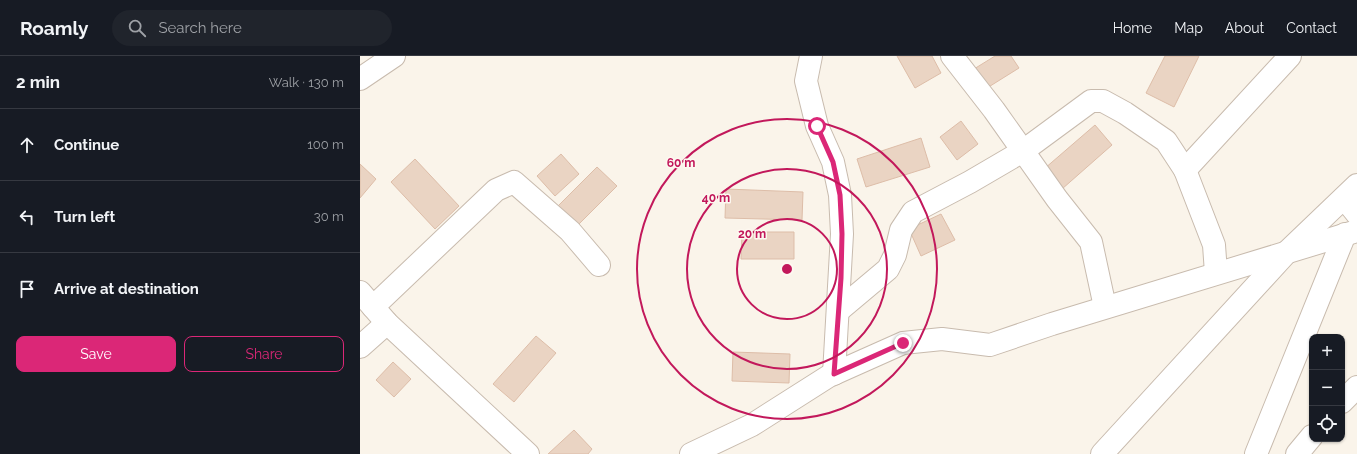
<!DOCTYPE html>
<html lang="en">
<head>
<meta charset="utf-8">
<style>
  body { margin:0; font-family:Raleway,sans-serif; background:#20242c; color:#f1f3f6 }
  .controls { position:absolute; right:12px; bottom:12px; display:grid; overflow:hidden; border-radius:8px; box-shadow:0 1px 3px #0004 }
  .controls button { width:36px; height:36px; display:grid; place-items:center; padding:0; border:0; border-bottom:1px solid #363941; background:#171b24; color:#f1f3f6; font:20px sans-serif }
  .stop { position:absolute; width:12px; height:12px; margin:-9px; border:3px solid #db2777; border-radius:50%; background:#fff }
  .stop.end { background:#db2777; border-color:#fff; box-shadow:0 1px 4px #0008 }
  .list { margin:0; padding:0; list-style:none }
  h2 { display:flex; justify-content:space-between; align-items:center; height:52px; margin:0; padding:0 16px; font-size:17px }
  h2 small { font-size:13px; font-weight:400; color:#9ea1a6 }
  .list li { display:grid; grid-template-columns:26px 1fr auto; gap:12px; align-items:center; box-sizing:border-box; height:72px; padding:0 16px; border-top:1px solid #363941 }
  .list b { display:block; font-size:15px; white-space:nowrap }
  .list em { font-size:13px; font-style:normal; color:#9ea1a6 }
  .actions { display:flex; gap:8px; padding:12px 16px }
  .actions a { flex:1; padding:9px 0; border:1px solid #db2777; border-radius:8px; text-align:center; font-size:14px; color:#db2777 }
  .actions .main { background:#db2777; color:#fff }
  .icon { flex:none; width:22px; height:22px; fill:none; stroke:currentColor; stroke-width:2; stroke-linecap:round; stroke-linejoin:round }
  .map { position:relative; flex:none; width:997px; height:398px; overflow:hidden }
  header { display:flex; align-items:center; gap:24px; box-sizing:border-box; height:56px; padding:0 20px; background:#171b24; border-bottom:1px solid #363941 }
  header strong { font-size:19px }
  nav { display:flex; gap:22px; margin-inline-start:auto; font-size:14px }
  .search { width:280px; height:36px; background:#20242c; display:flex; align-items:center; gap:10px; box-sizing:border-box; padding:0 14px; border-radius:22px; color:#9ea1a6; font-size:15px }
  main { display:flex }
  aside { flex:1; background:#171b24 }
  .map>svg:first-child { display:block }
  .building { fill:#ead4c3; stroke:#ddbda8 }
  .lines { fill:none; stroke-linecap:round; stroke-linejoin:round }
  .minor-casing { stroke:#c8bbae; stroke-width:24 }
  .minor { stroke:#fff; stroke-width:22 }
  .route { stroke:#db2777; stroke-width:5 }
  .ring { fill:none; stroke:#c2185b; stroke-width:2 }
  .centre { fill:#c2185b; stroke:#fdf8f0; stroke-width:2 }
  .ring-label { font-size:12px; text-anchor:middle; font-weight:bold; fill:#c2185b; stroke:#fdf8f0; stroke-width:3; stroke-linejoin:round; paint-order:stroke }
</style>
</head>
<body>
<header>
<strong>Roamly</strong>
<div class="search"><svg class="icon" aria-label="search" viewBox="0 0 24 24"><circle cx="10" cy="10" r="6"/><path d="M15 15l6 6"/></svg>Search here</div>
<nav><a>Home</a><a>Map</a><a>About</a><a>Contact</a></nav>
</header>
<main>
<aside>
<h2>2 min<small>Walk · 130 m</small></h2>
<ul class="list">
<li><svg class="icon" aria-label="ahead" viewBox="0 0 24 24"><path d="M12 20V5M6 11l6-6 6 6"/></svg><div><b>Continue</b></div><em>100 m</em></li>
<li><svg class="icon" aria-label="left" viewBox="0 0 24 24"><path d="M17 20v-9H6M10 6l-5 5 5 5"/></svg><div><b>Turn left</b></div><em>30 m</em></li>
<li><svg class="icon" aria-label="arrive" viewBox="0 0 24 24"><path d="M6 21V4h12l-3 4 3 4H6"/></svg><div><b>Arrive at destination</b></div></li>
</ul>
<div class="actions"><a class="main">Save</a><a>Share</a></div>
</aside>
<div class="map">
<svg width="997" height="398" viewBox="0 0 997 398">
  <rect width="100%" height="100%" fill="#faf4ea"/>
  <!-- building -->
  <g class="building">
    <path d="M537,0H572L581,17L555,32Z"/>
    <path d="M635,0H651L659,12L627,32L614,13Z"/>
    <path d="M805,0H839L814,51L786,37Z"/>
    <path d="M601,65L618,88L597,104L580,81Z"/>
    <path d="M735,69L752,89L702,133L684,113Z"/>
    <path d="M561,82L570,111L506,131L497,103Z"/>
    <path d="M201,98L219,118L195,140L177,120Z"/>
    <path d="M55,103L99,150L75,173L31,126Z"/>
    <path d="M0,108L16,123L0,142Z"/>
    <path d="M237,111L257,130L216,171L196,152Z"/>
    <path d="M366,133L443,136L442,164L365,162Z"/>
    <path d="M581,158L595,184L561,200L549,173Z"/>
    <path d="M382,176H434V203H381Z"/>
    <path d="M176,280L196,297L154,346L133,328Z"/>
    <path d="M373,296L430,298L429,327L372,325Z"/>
    <path d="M33,306L51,323L34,341L16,324Z"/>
    <path d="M214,374L232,393L228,398H188Z"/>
  </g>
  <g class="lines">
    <defs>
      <g id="minor">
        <path d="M451,0L446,25L457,70L473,106L480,139L482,178L474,318"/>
        <path d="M592,0L634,54L697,143L731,186L745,251"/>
        <path d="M0,23L34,0"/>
        <path d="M825,114L930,0"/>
        <path d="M984,142L997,158"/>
        <path d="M0,236L27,267L168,398"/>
        <path d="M13,251L136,134L154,126L210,175L239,209"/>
        <path d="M478,255L528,213L535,199L541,174L553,156L610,126L663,95L731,45H743L765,57L806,85L825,114L854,189L856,217"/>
        <path d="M0,291L27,267"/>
        <path d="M982,346L997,331"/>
        <path d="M331,398L392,369L469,320L543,287L582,283L630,289L692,268L997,175"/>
        <path d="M742,398L928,195L997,129"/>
        <path d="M896,398L985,178"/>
        <path d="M937,398L952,380"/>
      </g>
    </defs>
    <!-- minor casing -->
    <use href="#minor" class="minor-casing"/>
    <!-- minor -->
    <use href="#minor" class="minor"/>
  </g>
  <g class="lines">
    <!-- route -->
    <path class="route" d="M457,70L473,106L480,139L482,178L481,222L474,318L543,287"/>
  </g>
  <!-- distance rings -->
  <g class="ring">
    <circle cx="427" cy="213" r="50"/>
    <circle cx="427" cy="213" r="100"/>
    <circle cx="427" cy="213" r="150"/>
  </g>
  <circle cx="427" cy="213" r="6" class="centre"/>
  <g class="ring-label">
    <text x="321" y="111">60 m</text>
    <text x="356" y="146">40 m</text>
    <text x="392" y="182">20 m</text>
  </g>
</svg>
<div class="controls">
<button>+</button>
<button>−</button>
<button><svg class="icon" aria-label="locate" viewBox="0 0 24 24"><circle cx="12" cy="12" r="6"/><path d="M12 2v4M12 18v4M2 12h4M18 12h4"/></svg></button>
</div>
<div class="stop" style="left:457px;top:70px"></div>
<div class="stop end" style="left:543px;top:287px"></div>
</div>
</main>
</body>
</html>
